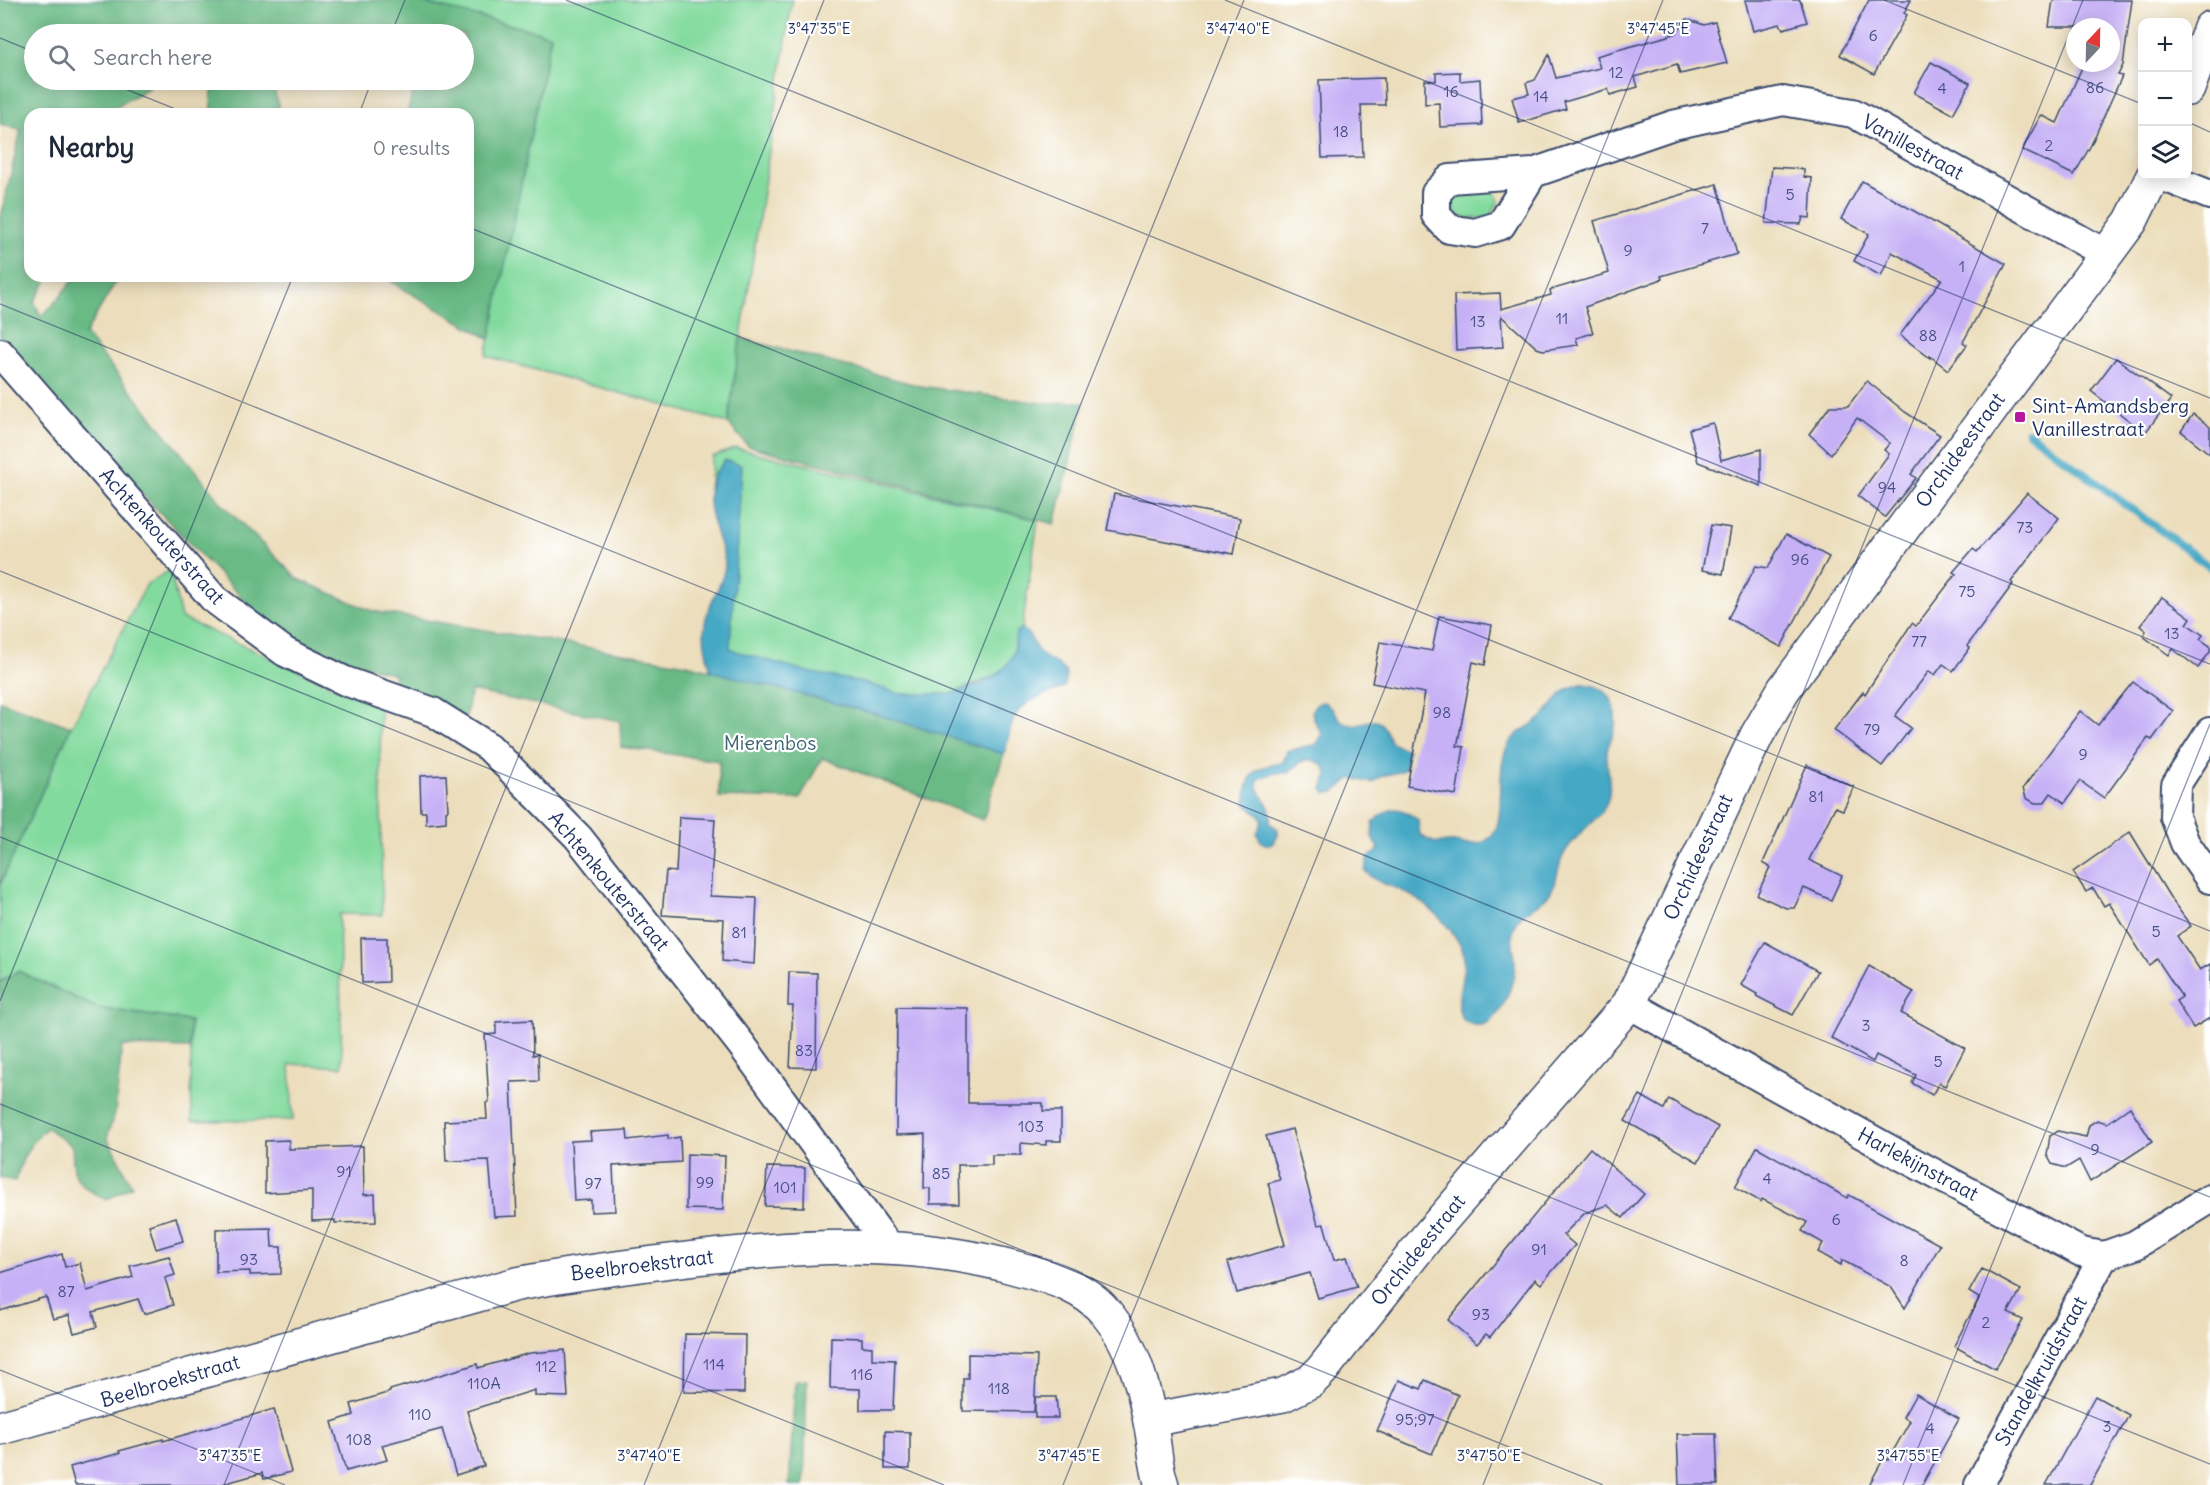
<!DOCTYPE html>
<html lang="en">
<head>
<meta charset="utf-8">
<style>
  body { margin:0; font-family:Delius,sans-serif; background:#f6f6f7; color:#1f2937 }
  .controls { position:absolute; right:18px; top:18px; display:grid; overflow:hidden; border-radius:12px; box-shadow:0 3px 15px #0003 }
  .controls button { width:54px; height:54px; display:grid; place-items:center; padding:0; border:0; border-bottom:2px solid #e0e1e3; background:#fff; color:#1f2937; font:30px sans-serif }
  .compass { position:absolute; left:2066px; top:18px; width:54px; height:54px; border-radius:50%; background:#fff; box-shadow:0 3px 15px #0003; rotate:22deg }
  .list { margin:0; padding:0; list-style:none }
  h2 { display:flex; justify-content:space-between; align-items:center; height:78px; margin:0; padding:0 24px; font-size:26px }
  h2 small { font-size:20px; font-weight:400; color:#747a83 }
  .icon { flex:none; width:33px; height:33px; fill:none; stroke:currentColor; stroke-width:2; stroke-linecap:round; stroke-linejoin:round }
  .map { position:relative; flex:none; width:2210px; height:1485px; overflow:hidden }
  .search { position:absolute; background:#fff; box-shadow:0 3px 15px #0003; left:24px; top:24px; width:450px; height:66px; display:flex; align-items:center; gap:15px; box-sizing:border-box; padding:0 21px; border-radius:33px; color:#747a83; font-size:22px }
  .panel { position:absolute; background:#fff; box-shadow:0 3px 15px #0003; left:24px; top:108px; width:450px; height:174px; border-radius:18px }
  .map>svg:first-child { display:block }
  .green { fill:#82da9e; stroke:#4e847e; stroke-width:1.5 }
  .forest { fill:#69ba85; stroke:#427472; stroke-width:1.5 }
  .water { fill:#45a8c5; stroke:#306c92; stroke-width:1.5 }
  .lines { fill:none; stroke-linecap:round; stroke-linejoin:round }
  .stream { stroke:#45a8c5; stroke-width:8 }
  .building { fill:#c6b1f6 }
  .minor-casing { stroke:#3a496c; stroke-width:32 }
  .tertiary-casing { stroke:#3a496c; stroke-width:36 }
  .minor { stroke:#fff; stroke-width:28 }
  .tertiary { stroke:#fff; stroke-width:33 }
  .ticks { fill:none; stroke:#1b2f5e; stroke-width:1.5; stroke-opacity:0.45 }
  .poi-dot { fill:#b5179e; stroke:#fff; stroke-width:2 }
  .labels { text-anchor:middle; stroke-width:4.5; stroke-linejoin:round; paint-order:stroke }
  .number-label { font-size:16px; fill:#465084 }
  .street-label { font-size:20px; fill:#1b2f5e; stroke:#fff }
  .poi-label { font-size:20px; fill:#1b2f5e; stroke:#fff; text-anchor:start }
  .park-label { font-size:20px; fill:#3a6271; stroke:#fff }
  .ticks-label { font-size:15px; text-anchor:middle; fill:#1b2f5e; stroke:#fff; stroke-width:4.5; stroke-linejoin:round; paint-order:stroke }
</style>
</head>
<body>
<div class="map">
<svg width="2210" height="1485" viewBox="0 0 2210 1485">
  <rect width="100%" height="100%" fill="#fff"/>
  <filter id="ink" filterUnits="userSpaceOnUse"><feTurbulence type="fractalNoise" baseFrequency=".0167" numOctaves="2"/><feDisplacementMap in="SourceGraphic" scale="12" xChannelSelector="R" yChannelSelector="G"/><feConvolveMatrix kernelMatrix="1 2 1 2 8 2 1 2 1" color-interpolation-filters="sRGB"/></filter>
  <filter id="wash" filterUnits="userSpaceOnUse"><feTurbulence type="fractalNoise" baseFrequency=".008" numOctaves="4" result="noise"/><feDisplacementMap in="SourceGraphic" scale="24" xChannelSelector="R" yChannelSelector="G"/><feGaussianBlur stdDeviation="1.35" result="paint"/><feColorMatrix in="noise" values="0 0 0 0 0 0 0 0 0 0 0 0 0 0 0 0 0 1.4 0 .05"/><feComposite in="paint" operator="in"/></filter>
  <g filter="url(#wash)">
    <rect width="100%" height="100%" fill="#ecdebc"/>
    <!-- green -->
    <g class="green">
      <path d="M412,0H792L728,423L486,356L551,35Z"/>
      <path d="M1489,189L1496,194L1499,201L1490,217C1477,218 1455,223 1453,205C1452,200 1454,196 1457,192Z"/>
      <path d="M736,448L1038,520L1022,628L1016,632L1014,653L1007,665L998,674L951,694H901L865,683L812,673L738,652L729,648L742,465L715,471L709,489L712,457Z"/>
      <path d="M170,570L181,618L380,707L382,915L339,914L342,1067L290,1064L293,1120L192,1121L190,1021L97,1008L18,971L0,982V885L71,727L147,584Z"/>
    </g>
    <!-- forest -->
    <g class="forest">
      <path d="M0,0H412L551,35L490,339L393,283L389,276H468V114H407L416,80H464V34H156L131,30L130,34H34V80H145L150,87L103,114H30V276H50L34,302L41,316L52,306L76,276H119L85,334L222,504L298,579L372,611L687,664L876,714L1004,754L983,820L822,758L800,799L719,797V761L621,747L620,721L471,691L465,721L391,691L395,674L312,651L264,621L102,452L0,339V221L21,130L0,124Z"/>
      <path d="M214,80H274L273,86L281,114H212L211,98Z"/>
      <path d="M740,338L920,386L1042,403L1084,402L1055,524L748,446L728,423Z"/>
      <path d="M0,701L71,727L0,885Z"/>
      <path d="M18,971L97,1008L190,1021V1048L122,1046L115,1113L107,1137L132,1186L106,1200C74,1182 74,1181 72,1146L47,1128C29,1141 22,1160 15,1181L0,1178L2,1067L0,1057V982Z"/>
      <path d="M807,1380L804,1485H789L795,1381Z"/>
    </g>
    <!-- water -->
    <g class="water">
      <path d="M725,460L742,465L730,648L738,652L812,673L865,683L901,694H951L980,684L998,674L1007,665L1014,653L1016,632L1022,628C1034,637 1031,643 1039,652C1047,661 1059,662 1066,673L1065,686C1057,692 1047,693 1039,697C1007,712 1013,726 1004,754L876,714L711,671C703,644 700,625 713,599C718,587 724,579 725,565C725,557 721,549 719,542C709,510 700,489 725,460Z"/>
      <path d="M1581,684C1608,685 1617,700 1615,726C1614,736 1608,743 1607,752C1606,768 1613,788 1607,802C1599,821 1574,834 1564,854C1557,866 1558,882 1550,893C1541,905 1522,912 1516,922C1508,935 1516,954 1515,967C1513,986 1499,1029 1475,1025C1441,1020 1472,970 1462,949C1452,926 1426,902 1404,892C1391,885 1375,883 1365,871L1368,857L1376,853L1379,848L1372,837L1373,823C1389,805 1399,805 1418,820L1420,835C1426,838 1433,844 1441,843C1446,843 1449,841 1454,842C1519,858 1492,789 1505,752C1513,731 1526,730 1541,718C1558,703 1555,691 1581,684Z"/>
      <path d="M1323,702C1335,706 1335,716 1343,722C1357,731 1374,712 1383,726C1387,731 1388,738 1391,743L1408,750L1405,769C1393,777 1384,771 1373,783L1351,778L1335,792L1326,793L1323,789C1324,785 1327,778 1327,774C1326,763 1312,758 1303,761C1297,764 1293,770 1287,773C1275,772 1268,774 1258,780L1257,785C1261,798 1274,806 1270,823L1278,829V836L1272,844C1262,846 1260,841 1257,833L1262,822L1261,817L1246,805C1245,775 1254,766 1283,763L1287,751L1317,744L1322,734C1317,723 1302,707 1323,702Z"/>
    </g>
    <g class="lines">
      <!-- stream -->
      <path class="stream" d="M2028,432L2210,567"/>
    </g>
    <g id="blocks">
      <!-- building -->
      <g class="building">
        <path d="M1745,0H1800L1807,22L1783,29L1780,24L1753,31Z"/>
        <path d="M1869,0H1911L1904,13L1907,15L1874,74L1840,55Z"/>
        <path d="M2053,0H2132L2123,65L2118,75L2122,76L2091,145L2074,175L2022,150L2041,115L2057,123L2084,63H2111V27H2049Z"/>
        <path d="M1687,19L1704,25L1715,22L1727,63L1680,74L1677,64L1635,77L1638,87L1610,95L1608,89L1564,102L1566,109L1519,123L1512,98L1529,94L1526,83L1535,80L1549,55L1556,78L1600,68L1596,56L1668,36L1676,33Z"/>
        <path d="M1931,62L1970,83L1953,114L1914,93Z"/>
        <path d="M1460,72V81L1480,79L1482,125L1440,127L1439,103L1425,104V80L1436,81V73Z"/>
        <path d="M1384,78L1385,105H1361L1363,157L1322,158L1319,80Z"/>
        <path d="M1772,167L1804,169V177L1812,178L1810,218L1803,217L1801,224L1766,223Z"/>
        <path d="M1862,181L2006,264L1963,342L1967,345L1948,370L1930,356V358L1900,335L1942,279L1892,252L1881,276L1854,261L1869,234L1841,219Z"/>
        <path d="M1717,184L1737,254L1661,276L1662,279L1585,307L1593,333L1576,338L1578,345L1543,350L1537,348L1501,316L1503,347L1456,350L1454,295L1500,293L1501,309L1551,295L1550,290L1609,273L1594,221Z"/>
        <path d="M2116,358L2171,399L2145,433L2091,391Z"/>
        <path d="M1867,381L1905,412L1940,435L1911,474L1916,478L1885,517L1858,496L1889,454L1884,450L1890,443L1857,418L1831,454L1809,434L1830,406H1848Z"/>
        <path d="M2193,414L2210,427V454L2181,431Z"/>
        <path d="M1713,423L1721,460L1761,449V486L1698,462L1689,429Z"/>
        <path d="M2027,493L2059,518L2011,582L2013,584L1967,646L1970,648L1953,671L1943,664L1935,675L1929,671L1895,716L1911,728L1882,766L1834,730L1863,692L1865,694L1912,623L1916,626L1956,574L1953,572L1973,549L1977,552Z"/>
        <path d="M1114,494L1240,518L1234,554L1107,530Z"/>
        <path d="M1711,525L1731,528L1723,574L1702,570Z"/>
        <path d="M1786,534L1829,557L1781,647L1728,618L1756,566L1768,568Z"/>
        <path d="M2162,597L2191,618L2187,624L2203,635L2200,639L2210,646V652L2198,668L2173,649L2169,655L2143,636L2146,631L2140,626Z"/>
        <path d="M1439,616L1492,625L1485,665L1473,662L1458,742L1457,746L1464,747L1456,795L1407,786L1425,693L1372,683L1380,642L1432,651Z"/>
        <path d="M2133,682L2173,711L2152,740L2148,738L2104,798L2080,781L2065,803L2051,793L2044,803H2035L2026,798L2023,788L2080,711L2098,725Z"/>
        <path d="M1807,765L1854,787L1843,810L1835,807L1809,860L1842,876L1831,900L1804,888L1794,908H1786L1757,895L1770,867L1763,863Z"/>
        <path d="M446,775L448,810L446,811V822L426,824V812H421L420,776Z"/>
        <path d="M679,817L715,819L710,896L757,898L754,964L722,961L724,919L662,915L666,871L676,872Z"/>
        <path d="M2130,832L2171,899L2191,926L2177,936L2200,970L2210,964V1018L2193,1028L2176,1001L2182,997L2157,959L2149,965L2109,903L2104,906L2093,888L2086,892L2073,872Z"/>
        <path d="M361,938H387L388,982L362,983Z"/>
        <path d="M1765,942L1818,971L1793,1015L1756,996L1757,994L1741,985Z"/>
        <path d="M1869,966L1914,992L1901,1013L1965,1048L1945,1086L1939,1083L1932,1095L1912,1083L1916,1075L1876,1055L1873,1062L1831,1038Z"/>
        <path d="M789,972L817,973L816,1068L790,1067L793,1006H788Z"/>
        <path d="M897,1007L968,1008V1103H1043V1111H1061V1141H1046V1145L1021,1143V1155H992V1165H958L959,1204H930V1188H924L925,1134L896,1135Z"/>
        <path d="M532,1020L533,1055L538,1054L539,1081L511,1082L517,1216L494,1217L489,1160L446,1161L444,1121L487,1119L486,1103L489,1102L485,1035L496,1034V1022Z"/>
        <path d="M1640,1095L1664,1109L1669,1099L1718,1127L1698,1162L1625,1121Z"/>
        <path d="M2130,1107L2152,1142L2090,1182L2079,1160L2066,1168L2052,1164L2047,1155L2050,1136L2058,1131L2086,1137L2089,1125L2097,1120L2107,1123Z"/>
        <path d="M1292,1129L1318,1225L1324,1224L1334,1260L1347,1257L1357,1287L1318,1298L1310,1273L1237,1293L1228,1262L1285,1245L1268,1183L1280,1180L1266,1136Z"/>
        <path d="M627,1130L628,1140L668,1135V1139L680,1137L681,1162L613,1166L615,1211L591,1212V1200L574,1201L571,1141L591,1140L590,1132Z"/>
        <path d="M289,1140V1149L363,1146L364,1195L375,1194L376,1222L335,1223V1220L312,1221V1190L265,1193V1141Z"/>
        <path d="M1757,1147L1847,1198L1849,1195L1940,1245L1905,1308L1891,1287L1842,1260L1841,1265L1818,1252L1823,1243L1802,1231L1807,1222L1762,1199L1761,1202L1735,1187Z"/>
        <path d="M1590,1148L1644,1194L1623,1218L1607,1205L1585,1213L1563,1235L1575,1245L1541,1284L1535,1279L1490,1337L1486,1334L1477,1344L1448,1320Z"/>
        <path d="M687,1154L725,1156L723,1210L686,1209Z"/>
        <path d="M767,1167L805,1168L804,1207L765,1206Z"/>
        <path d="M176,1217L183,1241L156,1249L149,1225Z"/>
        <path d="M271,1228L272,1247H281V1274L250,1275V1271L216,1272V1229Z"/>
        <path d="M62,1254L65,1267L80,1263L87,1291L133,1277L130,1266L169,1256L175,1275L165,1278L173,1305L144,1314L138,1299L93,1312L97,1327L74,1333L69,1315L53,1319L46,1297L0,1311V1273Z"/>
        <path d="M1982,1269L2021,1290L2008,1313L2023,1320L1995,1369L1954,1346L1979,1298L1969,1292Z"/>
        <path d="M685,1334L745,1335L744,1393L684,1392Z"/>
        <path d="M831,1337L862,1338V1346L872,1347V1359L895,1360L893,1410H860V1389L830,1388Z"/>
        <path d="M565,1350L568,1397L535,1396V1390L467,1411L484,1466L456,1475L442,1429L382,1445L387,1460L346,1471L332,1422L354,1415L351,1404L390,1392V1390L477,1364L478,1368L530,1353Z"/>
        <path d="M968,1354L1037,1356L1034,1412L963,1411V1378H968Z"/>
        <path d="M1399,1380L1421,1389L1425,1380L1458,1395L1432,1454L1377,1431Z"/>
        <path d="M1916,1394L1959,1419L1922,1485H1869L1884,1458L1888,1460L1910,1421L1903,1417Z"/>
        <path d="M2095,1396L2129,1415L2090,1485H2046Z"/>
        <path d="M1035,1397H1056L1058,1418H1035Z"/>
        <path d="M274,1409L291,1472L264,1479L262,1473L219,1485H75L70,1467L120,1453L119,1451L163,1439V1441Z"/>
        <path d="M885,1431L910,1432V1469H885Z"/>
        <path d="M1677,1434H1716L1718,1485H1679Z"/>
      </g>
    </g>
  </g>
  <g filter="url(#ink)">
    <use href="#blocks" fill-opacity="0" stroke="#3a496c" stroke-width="1.5"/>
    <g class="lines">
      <defs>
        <g id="minor">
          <path d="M1533,173L1501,225L1475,233L1449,229L1436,215V193L1450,179L1533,173L1673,125L1783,101L1853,113L2106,254"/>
          <path d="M2162,176L2210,195"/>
          <path d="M0,353L214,599L285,652L345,681L433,712L489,747L578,837L741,1044L889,1247"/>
          <path d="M2210,732L2176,785L2175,817L2185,843L2210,879"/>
          <path d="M1629,1004L1896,1153L2081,1252L2104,1256L2135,1245L2210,1199"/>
          <path d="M1979,1485L2104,1256"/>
        </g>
        <g id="tertiary">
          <path d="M2188,89L2210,28"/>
          <path d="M1150,1420L1283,1395L1311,1381L1322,1370L1428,1236L1629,1004L1757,735L1784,689L2131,221L2153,176"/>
          <path d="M0,1428L517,1284C576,1273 636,1265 696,1258C805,1245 913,1239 1020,1269C1051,1277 1087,1288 1107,1314C1134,1346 1145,1391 1152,1432C1155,1449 1156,1469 1162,1485"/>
        </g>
      </defs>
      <!-- minor casing -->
      <use href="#minor" class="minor-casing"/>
      <!-- tertiary casing -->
      <use href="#tertiary" class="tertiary-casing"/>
      <!-- minor -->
      <use href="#minor" class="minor"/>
      <!-- tertiary -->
      <use href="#tertiary" class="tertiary"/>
    </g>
  </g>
  <!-- ticks -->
  <path class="ticks" d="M566,0L2210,664M1225,0L2210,398M1884,0L2142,104M391,34L405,0M0,38L34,52M103,80L188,114M359,114L372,80M2188,122L2210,132M468,227L2210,931M0,304L2210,1197M0,571L2210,1464M0,837L1603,1485M0,1001L293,276M0,1104L944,1485M0,1370L285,1485M224,1485L824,0M644,1485L1244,0M1063,1485L1663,0M1483,1485L2083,0M1903,1485L2210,724"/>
  <!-- markers -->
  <rect class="poi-dot" x="2014" y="411" width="12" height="12" rx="3"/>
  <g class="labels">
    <!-- number labels -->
    <g class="number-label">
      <text x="1873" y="41">6</text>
      <text x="1616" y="78">12</text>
      <text x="2095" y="93">86</text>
      <text x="1942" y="94">4</text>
      <text x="1451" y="97">16</text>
      <text x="1541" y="102">14</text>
      <text x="1341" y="137">18</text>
      <text x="2049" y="151">2</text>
      <text x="1790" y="200">5</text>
      <text x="1705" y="234">7</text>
      <text x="1628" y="256">9</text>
      <text x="1962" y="272">1</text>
      <text x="1562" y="324">11</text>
      <text x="1478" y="327">13</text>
      <text x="1928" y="341">88</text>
      <text x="1887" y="493">94</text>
      <text x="2025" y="533">73</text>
      <text x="1800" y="565">96</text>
      <text x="1967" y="597">75</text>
      <text x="2172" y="639">13</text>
      <text x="1919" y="647">77</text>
      <text x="1442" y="718">98</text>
      <text x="1872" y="735">79</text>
      <text x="2083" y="760">9</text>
      <text x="1816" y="802">81</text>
      <text x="2156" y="937">5</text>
      <text x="739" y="938">81</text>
      <text x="1866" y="1031">3</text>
      <text x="804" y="1056">83</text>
      <text x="1938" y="1067">5</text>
      <text x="1031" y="1132">103</text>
      <text x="2095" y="1155">9</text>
      <text x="344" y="1177">91</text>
      <text x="941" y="1179">85</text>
      <text x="1767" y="1184">4</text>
      <text x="705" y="1188">99</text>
      <text x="593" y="1189">97</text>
      <text x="785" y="1193">101</text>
      <text x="1836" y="1225">6</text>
      <text x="1539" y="1255">91</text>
      <text x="249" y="1265">93</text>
      <text x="1904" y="1266">8</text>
      <text x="66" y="1297">87</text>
      <text x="1481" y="1320">93</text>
      <text x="1986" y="1328">2</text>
      <text x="714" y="1370">114</text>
      <text x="546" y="1372">112</text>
      <text x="862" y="1380">116</text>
      <text x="484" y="1389">110A</text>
      <text x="999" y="1394">118</text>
      <text x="420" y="1420">110</text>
      <text x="1415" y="1425">95;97</text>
      <text x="2107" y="1432">3</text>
      <text x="1930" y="1434">4</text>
      <text x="359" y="1445">108</text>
    </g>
    <!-- street labels -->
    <g class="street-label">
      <text transform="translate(1913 147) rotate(29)" y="7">Vanillestraat</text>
      <text transform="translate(1960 450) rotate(-54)" y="7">Orchideestraat</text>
      <text transform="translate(162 536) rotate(48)" y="7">Achtenkouterstraat</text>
      <text transform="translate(1698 857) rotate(-65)" y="7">Orchideestraat</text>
      <text transform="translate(609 881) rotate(50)" y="7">Achtenkouterstraat</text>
      <text transform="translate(1918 1164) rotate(28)" y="7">Harlekijnstraat</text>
      <text transform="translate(1418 1250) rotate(-51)" y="7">Orchideestraat</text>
      <text transform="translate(642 1265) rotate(-7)" y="7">Beelbroekstraat</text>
      <text transform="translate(2041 1371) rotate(-61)" y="7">Standelkruidstraat</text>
      <text transform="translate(170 1381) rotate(-16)" y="7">Beelbroekstraat</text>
    </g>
    <!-- poi labels -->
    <g class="poi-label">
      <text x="2032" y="413">Sint-Amandsberg<tspan x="2032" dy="23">Vanillestraat</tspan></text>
    </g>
    <!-- park labels -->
    <g class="park-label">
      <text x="770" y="750">Mierenbos</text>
    </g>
  </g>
  <g class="ticks-label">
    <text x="819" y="34">3°47'35"E</text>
    <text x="1238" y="34">3°47'40"E</text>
    <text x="1658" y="34">3°47'45"E</text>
    <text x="230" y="1461">3°47'35"E</text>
    <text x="649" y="1461">3°47'40"E</text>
    <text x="1069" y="1461">3°47'45"E</text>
    <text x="1489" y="1461">3°47'50"E</text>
    <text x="1908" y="1461">3°47'55"E</text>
  </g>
</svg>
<div class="controls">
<button>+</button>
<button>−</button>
<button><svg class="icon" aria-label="layers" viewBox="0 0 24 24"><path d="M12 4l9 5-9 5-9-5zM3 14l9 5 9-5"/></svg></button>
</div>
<svg class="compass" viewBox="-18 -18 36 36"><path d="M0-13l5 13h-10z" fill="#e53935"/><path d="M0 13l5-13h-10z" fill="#747a83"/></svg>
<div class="search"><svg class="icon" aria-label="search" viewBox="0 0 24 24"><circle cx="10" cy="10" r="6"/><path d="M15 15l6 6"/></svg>Search here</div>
<section class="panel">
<h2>Nearby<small>0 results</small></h2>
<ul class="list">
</ul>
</section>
</div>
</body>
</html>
